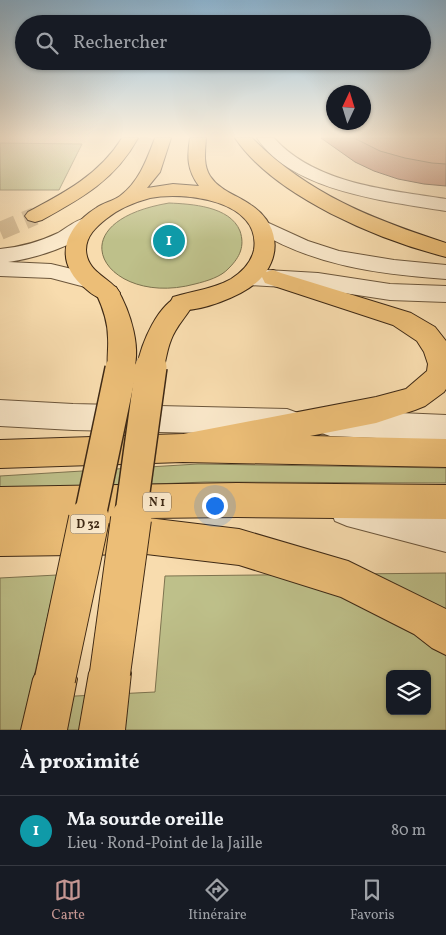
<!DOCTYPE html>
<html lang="fr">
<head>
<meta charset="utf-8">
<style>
  body { margin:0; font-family:Vollkorn,serif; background:#242831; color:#f1f3f6 }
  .controls { position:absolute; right:15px; bottom:15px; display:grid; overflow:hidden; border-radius:8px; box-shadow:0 1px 4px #0004 }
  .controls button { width:45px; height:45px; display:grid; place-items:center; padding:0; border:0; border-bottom:1px solid #363941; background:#171b24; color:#f1f3f6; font:25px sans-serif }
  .compass { position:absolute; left:326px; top:85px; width:45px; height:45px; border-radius:50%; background:#171b24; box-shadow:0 1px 4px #0004; rotate:4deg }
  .you { position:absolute; left:214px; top:505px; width:18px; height:18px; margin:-12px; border:4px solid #fff; border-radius:50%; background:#1a73e8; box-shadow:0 0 0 8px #1a73e833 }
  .badge { display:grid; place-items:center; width:32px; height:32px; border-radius:50%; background:#c59692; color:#fff; font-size:16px; font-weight:700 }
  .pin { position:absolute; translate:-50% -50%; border:2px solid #fff; box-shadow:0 1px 5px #0006 }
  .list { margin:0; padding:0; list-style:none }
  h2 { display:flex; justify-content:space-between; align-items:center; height:65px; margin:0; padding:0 20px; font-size:21px }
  h2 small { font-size:16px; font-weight:400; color:#9ea1a6 }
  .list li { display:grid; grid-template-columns:32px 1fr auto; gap:15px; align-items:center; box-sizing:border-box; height:70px; padding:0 20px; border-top:1px solid #363941 }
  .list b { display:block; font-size:19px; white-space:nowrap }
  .list p { margin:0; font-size:16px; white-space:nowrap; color:#9ea1a6 }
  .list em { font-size:16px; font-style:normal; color:#9ea1a6 }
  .icon { flex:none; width:28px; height:28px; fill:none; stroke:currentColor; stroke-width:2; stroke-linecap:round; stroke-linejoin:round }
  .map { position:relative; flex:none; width:446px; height:730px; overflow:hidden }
  .search { position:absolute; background:#171b24; box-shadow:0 1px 4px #0004; left:15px; right:15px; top:15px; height:55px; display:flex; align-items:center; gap:12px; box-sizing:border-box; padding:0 18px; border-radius:28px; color:#9ea1a6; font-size:19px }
  .sheet { height:135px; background:#171b24 }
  nav { display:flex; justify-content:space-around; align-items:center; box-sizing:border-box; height:70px; border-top:1px solid #363941; background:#171b24; font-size:14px; color:#9ea1a6 }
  nav a { display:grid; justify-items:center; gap:2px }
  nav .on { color:#c59692 }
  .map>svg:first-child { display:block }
  .green { fill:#bec08a; stroke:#7e7450; fill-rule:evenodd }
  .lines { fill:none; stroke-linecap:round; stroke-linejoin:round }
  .highway-tunnel { stroke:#d3b88f; stroke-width:18; stroke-dasharray:18 9; stroke-linecap:butt }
  .minor-casing { stroke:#6c563b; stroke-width:2 }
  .major-casing { stroke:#3e2915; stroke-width:2 }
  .highway-casing { stroke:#3e2915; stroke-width:2 }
  .minor { fill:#fae8ca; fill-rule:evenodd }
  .major { fill:#ecbe77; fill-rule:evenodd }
  .highway { fill:#ecbe77; fill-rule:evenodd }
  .major-bridge-far1-casing { stroke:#3e2915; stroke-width:34; stroke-linecap:butt }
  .major-bridge-casing { stroke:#3e2915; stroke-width:42; stroke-linecap:butt }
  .major-bridge-far1 { stroke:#ecbe77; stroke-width:31 }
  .major-bridge { stroke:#ecbe77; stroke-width:40 }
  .wall { fill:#b27257; stroke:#3e2915 }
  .building { fill:#cf8565; stroke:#3e2915 }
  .labels { text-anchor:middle; stroke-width:5; stroke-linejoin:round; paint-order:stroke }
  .shield { fill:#fae8ca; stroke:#76624b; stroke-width:1 }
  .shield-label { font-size:12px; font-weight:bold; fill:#3e2915 }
</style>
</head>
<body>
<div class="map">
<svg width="446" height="730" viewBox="0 0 446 730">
  <rect width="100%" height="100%" fill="#f8dcae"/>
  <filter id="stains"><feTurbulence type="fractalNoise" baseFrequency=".004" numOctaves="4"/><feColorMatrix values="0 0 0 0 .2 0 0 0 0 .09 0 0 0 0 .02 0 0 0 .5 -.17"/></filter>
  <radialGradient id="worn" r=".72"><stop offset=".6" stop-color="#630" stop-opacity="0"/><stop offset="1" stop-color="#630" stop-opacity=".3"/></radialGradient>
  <!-- green -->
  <g class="green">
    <path d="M0,143L82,144L59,190H0Z"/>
    <path d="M169,203C191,204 230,206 240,231C245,246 240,257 229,268C221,277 207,281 195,284C107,308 51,223 169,203Z"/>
    <path d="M198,464L446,468V483L205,482L0,490V476Z"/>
    <path d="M446,573V730H48L56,697L155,692L165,576ZM390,674H427V711H390Z"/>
    <path d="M57,575L22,730H0V578Z"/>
  </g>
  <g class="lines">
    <!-- highway-tunnel -->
    <path class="highway-tunnel" d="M0,231L35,216"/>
    <defs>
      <g id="minor">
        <path d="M257,138H274C315,184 389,190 446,199V211C386,201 293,192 257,138Z"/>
        <path d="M86,218L93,220L96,224C82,245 32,259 8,262L51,264L97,275L101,280L97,285L89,288L51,278L0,276V249C21,247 39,242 58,233C67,228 75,220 86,218Z"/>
        <path d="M262,220L308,241L339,251L394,260L446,265V279C377,274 315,266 255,230L252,226L255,222Z"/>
        <path d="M249,269L318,273L390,284L446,286V302L390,300L318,289L249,285L241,282L237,277L241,272Z"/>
        <path d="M0,400L73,404L287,409L298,413L302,422L298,431L287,435L73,430L0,426Z"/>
        <path d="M330,410L446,415V441L330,436L319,432L315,423L319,414Z"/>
        <path d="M347,492L446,516V552L347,526L335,521L330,509L335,497Z"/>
      </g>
      <g id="major">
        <path d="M108,285L116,287C130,310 144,352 131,377L121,380L111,377C105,365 109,352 108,338C108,322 103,308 96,293L100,287Z"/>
        <path d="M182,295L191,297L194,303C187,316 176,326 171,340C166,352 166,364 161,375L151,378L141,375L137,367C141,344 158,302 182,295Z"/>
        <path d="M110,652L125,658L131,673L125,730H79L89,673L95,658Z"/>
        <path d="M55,657L70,664L77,679L67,730H21L33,679L40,664Z"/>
      </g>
      <g id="highway">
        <path d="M122,138H138C115,180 82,198 42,220L35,222L28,220L25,216L28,212C64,193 100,174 122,138Z"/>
        <path d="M155,138H171L160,172L147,188L173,184L199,186C187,170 187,157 190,138H206C205,151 203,165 210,176C220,191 237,195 251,205C275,221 282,248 266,272L273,270L281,273L411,313L435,327L446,341V389L444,392L425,406L415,410L376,423L310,436L446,439V467L183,462L0,468V440L183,434L376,397L406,389L427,371L428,364L424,352L417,341L393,325L265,283L262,277C247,295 196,315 173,309L170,303L173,297C193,291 213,289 231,279C242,272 251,263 254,250C262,200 183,191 150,198C135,202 118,209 106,219C96,227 86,236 86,250C87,273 110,277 120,293L116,299C104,302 95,297 86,289C53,262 63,229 96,208C103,203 113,201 120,196C139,182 147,159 155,138Z"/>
        <path d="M235,138H252C308,194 372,219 446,243V257C379,240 275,197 235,138Z"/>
        <path d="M237,483L446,485V519L237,517L148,518L239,529L348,561L446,609V655L432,648L414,634L341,597L239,565L146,554L0,556V487Z"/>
      </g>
    </defs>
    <!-- minor casing -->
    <use href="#minor" class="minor-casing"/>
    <!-- major casing -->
    <use href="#major" class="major-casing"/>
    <!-- highway casing -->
    <use href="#highway" class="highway-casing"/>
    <!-- minor -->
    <use href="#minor" class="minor"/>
    <!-- major -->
    <use href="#major" class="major"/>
    <!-- highway -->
    <use href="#highway" class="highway"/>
    <defs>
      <g id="major-bridge-far1">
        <path d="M89,521L121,369"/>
        <path d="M130,521L151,367"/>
      </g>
      <g id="major-bridge">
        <path d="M110,673L131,519"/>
        <path d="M55,679L89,519"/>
      </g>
    </defs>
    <!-- major-bridge-far1 casing -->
    <use href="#major-bridge-far1" class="major-bridge-far1-casing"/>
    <!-- major-bridge casing -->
    <use href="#major-bridge" class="major-bridge-casing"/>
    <!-- major-bridge-far1 -->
    <use href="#major-bridge-far1" class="major-bridge-far1"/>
    <!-- major-bridge -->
    <use href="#major-bridge" class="major-bridge"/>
  </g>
  <!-- wall -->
  <path class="wall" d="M321,138H446V186L424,184L398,179L374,171L355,162Z"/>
  <!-- building -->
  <path class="building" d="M354,138H446V164L432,163L405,158L380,151Z"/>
  <!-- sky -->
  <linearGradient id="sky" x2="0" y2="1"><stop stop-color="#8cb6d4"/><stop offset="0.57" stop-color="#fcefdb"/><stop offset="1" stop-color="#fcefdb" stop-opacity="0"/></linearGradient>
  <rect width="446" height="240" fill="url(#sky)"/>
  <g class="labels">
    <!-- shield labels -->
    <g class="shield">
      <rect x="143" y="492.5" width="28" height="19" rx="4"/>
      <rect x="70.5" y="514.5" width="35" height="19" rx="4"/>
    </g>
    <g class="shield-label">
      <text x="157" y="506">N 1</text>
      <text x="88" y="528">D 32</text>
    </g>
  </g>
  <rect width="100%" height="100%" filter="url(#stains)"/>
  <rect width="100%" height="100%" fill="url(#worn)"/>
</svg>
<div class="controls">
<button><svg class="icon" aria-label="layers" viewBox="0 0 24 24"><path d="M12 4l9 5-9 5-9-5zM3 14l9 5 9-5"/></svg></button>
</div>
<svg class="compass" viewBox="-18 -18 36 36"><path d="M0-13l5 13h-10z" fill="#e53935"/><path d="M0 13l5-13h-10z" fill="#9ea1a6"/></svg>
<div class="you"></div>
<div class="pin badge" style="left:169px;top:241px;background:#0f9aa8">1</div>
<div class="search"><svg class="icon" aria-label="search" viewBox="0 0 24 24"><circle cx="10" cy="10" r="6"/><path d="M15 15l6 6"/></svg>Rechercher</div>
</div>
<section class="sheet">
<h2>À proximité<small></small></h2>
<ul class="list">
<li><span class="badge" style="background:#0f9aa8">1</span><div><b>Ma sourde oreille</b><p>Lieu · Rond-Point de la Jaille</p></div><em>80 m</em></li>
</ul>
</section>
<nav>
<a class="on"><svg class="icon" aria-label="map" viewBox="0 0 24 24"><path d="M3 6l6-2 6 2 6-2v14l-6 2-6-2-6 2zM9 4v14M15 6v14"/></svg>Carte</a>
<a><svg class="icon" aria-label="directions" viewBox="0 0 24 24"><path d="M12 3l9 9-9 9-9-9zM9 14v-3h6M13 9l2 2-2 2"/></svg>Itinéraire</a>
<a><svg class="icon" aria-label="saved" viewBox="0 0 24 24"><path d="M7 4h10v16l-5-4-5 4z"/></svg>Favoris</a>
</nav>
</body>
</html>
